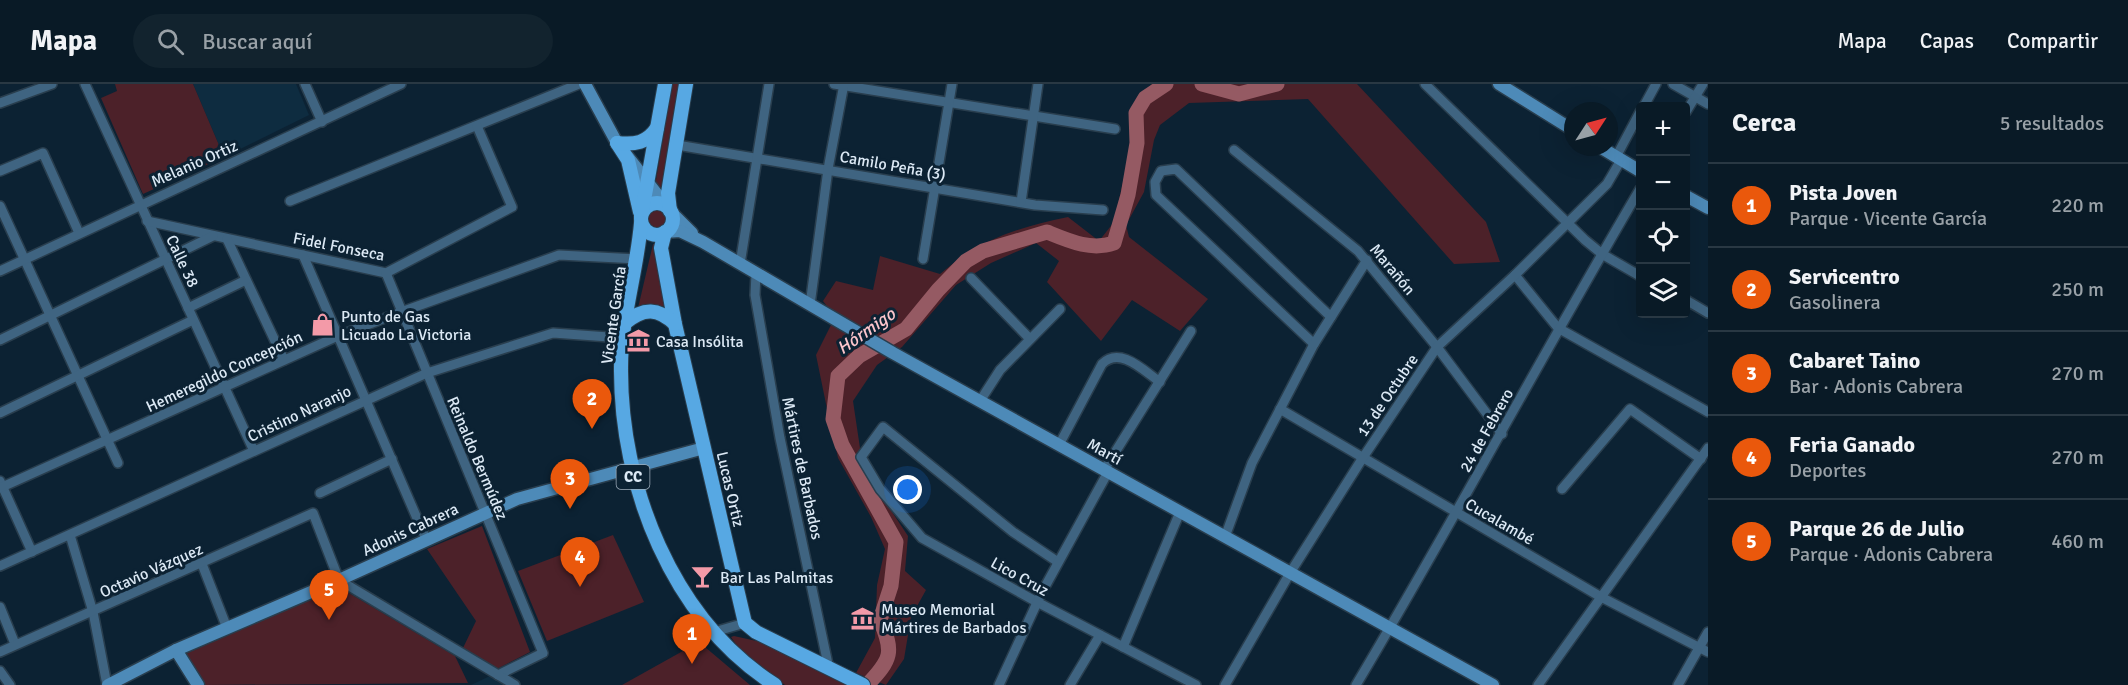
<!DOCTYPE html>
<html lang="es">
<head>
<meta charset="utf-8">
<style>
  body { margin:0; font-family:Signika,sans-serif; background:#12232e; color:#f1f3f6 }
  .controls { position:absolute; right:18px; top:18px; display:grid; overflow:hidden; border-radius:6px; box-shadow:0 6px 24px #0002 }
  .controls button { width:54px; height:54px; display:grid; place-items:center; padding:0; border:0; border-bottom:2px solid #293843; background:#091a26; color:#f1f3f6; font:30px sans-serif }
  .compass { position:absolute; left:1564px; top:18px; width:54px; height:54px; border-radius:50%; background:#091a26; box-shadow:0 6px 24px #0002; rotate:54deg }
  .you { position:absolute; left:908px; top:406px; width:21px; height:21px; margin:-15px; border:4px solid #fff; border-radius:50%; background:#1a73e8; box-shadow:0 0 0 9px #1a73e833 }
  .badge { display:grid; place-items:center; width:39px; height:39px; border-radius:50%; background:#ea580c; color:#fff; font-size:20px; font-weight:700 }
  .pin { position:absolute; translate:-50% -50px; filter:drop-shadow(0 2px 3px #0008) }
  .pin::after { content:''; position:absolute; top:32px; width:21px; height:18px; background:inherit; clip-path:polygon(0 0,100% 0,50% 100%) }
  .list { margin:0; padding:0; list-style:none }
  h2 { display:flex; justify-content:space-between; align-items:center; height:78px; margin:0; padding:0 24px; font-size:26px }
  h2 small { font-size:20px; font-weight:400; color:#99a1a7 }
  .list li { display:grid; grid-template-columns:39px 1fr auto; gap:18px; align-items:center; box-sizing:border-box; height:84px; padding:0 24px; border-top:2px solid #293843 }
  .list b { display:block; font-size:22px; white-space:nowrap }
  .list p { margin:0; font-size:20px; white-space:nowrap; color:#99a1a7 }
  .list em { font-size:20px; font-style:normal; color:#99a1a7 }
  .icon { flex:none; width:33px; height:33px; fill:none; stroke:currentColor; stroke-width:2; stroke-linecap:round; stroke-linejoin:round }
  .map { position:relative; flex:none; width:1708px; height:601px; overflow:hidden }
  header { display:flex; align-items:center; gap:36px; box-sizing:border-box; height:84px; padding:0 30px; background:#091a26; border-bottom:2px solid #293843 }
  header strong { font-size:28px }
  nav { display:flex; gap:33px; margin-inline-start:auto; font-size:21px }
  .search { width:420px; height:54px; background:#12232e; display:flex; align-items:center; gap:15px; box-sizing:border-box; padding:0 21px; border-radius:33px; color:#99a1a7; font-size:22px }
  main { display:flex }
  aside { flex:1; background:#091a26 }
  .map>svg:first-child { display:block }
  .built { fill:#0e2c40 }
  .green { fill:#4c2129 }
  .lines { fill:none; stroke-linecap:round; stroke-linejoin:round }
  .river { stroke:#955a63; stroke-width:15 }
  .street-casing { stroke:#293e4e; stroke-width:12 }
  .secondary-casing { stroke:#293e4e; stroke-width:15 }
  .primary-casing { stroke:#293e4e; stroke-width:16 }
  .street { stroke:#3f6481; stroke-width:9 }
  .secondary { stroke:#4d8ab8; stroke-width:12 }
  .primary { stroke:#57a8e3; stroke-width:14 }
  .labels { text-anchor:middle; stroke-width:6; stroke-linejoin:round; paint-order:stroke }
  .shield { fill:#0c2233; stroke:#9eadbb; stroke-width:1.5 }
  .shield-label { font-size:15px; font-weight:bold; fill:#dce9f5 }
  .street-label { font-size:16px; fill:#dce9f5; stroke:#0c2233 }
  .poi-label { font-size:16px; fill:#dce9f5; stroke:#0c2233; text-anchor:start }
  .water-label { font-size:18px; font-style:italic; fill:#fdc5cc; stroke:#0c2233 }
</style>
</head>
<body>
<header>
<strong>Mapa</strong>
<div class="search"><svg class="icon" aria-label="search" viewBox="0 0 24 24"><circle cx="10" cy="10" r="6"/><path d="M15 15l6 6"/></svg>Buscar aquí</div>
<nav><a>Mapa</a><a>Capas</a><a>Compartir</a></nav>
</header>
<main>
<div class="map">
<svg width="1708" height="601" viewBox="0 0 1708 601">
  <rect width="100%" height="100%" fill="#0c2233"/>
  <!-- built -->
  <g class="built">
    <path d="M193,0H296L309,31L224,73Z"/>
    <path d="M490,592L505,601H471Z"/>
  </g>
  <!-- green -->
  <g class="green">
    <path d="M115,0H193L224,73L143,110L101,14L117,7Z"/>
    <path d="M672,0H680L662,109L655,102Z"/>
    <path d="M1152,0H1357L1486,138L1500,178L1454,180L1308,15L1189,19L1160,41L1154,56L1144,108L1126,141L1129,153L1208,215L1180,247L1132,216L1101,257L1047,198L1059,177L1036,159L991,179L956,201L902,263L877,281L853,317L860,364L886,419L908,452L905,487L926,506L911,533L904,575L886,601L856,589L875,554L877,501L885,465L871,433L838,374L826,320L816,271L835,233L823,217L836,197L873,206L880,172L940,190C981,155 1016,144 1068,133L1099,157L1114,138L1130,67L1136,15Z"/>
    <circle cx="656" cy="134" r="13"/>
    <path d="M653,160H656L667,222L638,224Z"/>
    <path d="M482,442L530,568L497,585L463,564L476,537L427,465Z"/>
    <path d="M613,451L644,518L547,557L518,487Z"/>
    <path d="M339,503L455,572L468,599L205,601L185,570Z"/>
    <path d="M734,552L761,558L847,601H785L741,568L731,553Z"/>
    <path d="M699,558L750,601H622Z"/>
  </g>
  <g class="lines">
    <!-- river -->
    <g class="river">
      <path d="M1202,0L1239,10L1277,0"/>
      <path d="M867,601C892,575 894,568 880,536L891,502L896,458L842,361L833,335L838,292L859,272L906,245L938,206L966,177L983,167L1047,148C1069,157 1091,167 1114,159L1128,111L1137,59L1136,29L1145,14L1166,0"/>
    </g>
    <defs>
      <g id="street">
        <path d="M85,0L254,367"/>
        <path d="M305,0L322,38"/>
        <path d="M834,0L1115,45"/>
        <path d="M1425,0L1585,156L1602,170L1640,192"/>
        <path d="M1673,0L1708,20"/>
        <path d="M0,19L52,0"/>
        <path d="M1644,22L1656,0"/>
        <path d="M1686,28L1703,0"/>
        <path d="M677,61L1035,121L1103,126"/>
        <path d="M1234,66L1358,167L1437,263L1502,350"/>
        <path d="M1616,73L1640,28"/>
        <path d="M0,87L43,69L79,149"/>
        <path d="M290,117L579,0"/>
        <path d="M1021,118L1038,0"/>
        <path d="M0,122L118,379"/>
        <path d="M147,137L386,189L512,123L477,42"/>
        <path d="M227,155L284,276"/>
        <path d="M303,171L426,455"/>
        <path d="M923,175L952,0"/>
        <path d="M740,180L769,0"/>
        <path d="M0,187L401,0"/>
        <path d="M386,189L543,569L498,591"/>
        <path d="M756,189L755,211L780,354L829,585"/>
        <path d="M1515,191L1558,244L1708,328"/>
        <path d="M971,194L1030,255"/>
        <path d="M1686,216L1708,229"/>
        <path d="M810,221L828,85L844,0"/>
        <path d="M188,224L246,196"/>
        <path d="M0,256L213,152"/>
        <path d="M1314,260L1156,111L1155,98L1161,87L1176,85L1331,233"/>
        <path d="M980,317L1000,286L1060,225"/>
        <path d="M1280,325L1601,513L1708,568"/>
        <path d="M0,329L193,236"/>
        <path d="M1059,361L1102,280C1120,262 1143,286 1160,298"/>
        <path d="M1104,386L1191,247"/>
        <path d="M0,397L32,468"/>
        <path d="M0,404L338,252L401,228L559,171L638,175"/>
        <path d="M1562,405L1630,325L1701,375"/>
        <path d="M320,409L392,375"/>
        <path d="M70,451L93,528L107,601"/>
        <path d="M1225,453L1252,379L1314,260L1367,176"/>
        <path d="M1058,478L1013,448L883,343L861,373L880,405L922,454L1037,518L1196,601"/>
        <path d="M202,480L227,544"/>
        <path d="M0,482L427,289L553,249L623,254"/>
        <path d="M0,523L15,560"/>
        <path d="M714,548L745,539"/>
        <path d="M1123,563L1180,428"/>
        <path d="M0,568L313,429L339,496L515,601"/>
        <path d="M0,587L10,601"/>
        <path d="M999,601L1041,510L1108,388"/>
        <path d="M1070,601L1100,551"/>
        <path d="M1225,601L1290,489L1362,375L1437,263L1515,191L1607,100L1621,76"/>
        <path d="M1356,601C1454,437 1543,269 1640,105"/>
        <path d="M1538,601L1708,364"/>
        <path d="M1678,601L1708,548"/>
      </g>
      <g id="secondary">
        <path d="M585,0L617,59L670,127L692,149"/>
        <path d="M1499,0L1573,46"/>
        <path d="M1600,63L1640,87"/>
        <path d="M1686,112L1708,124"/>
        <path d="M665,148L680,147L703,158L893,269L1493,601"/>
        <path d="M176,566L198,601"/>
        <path d="M108,601L176,566L339,496L517,415L704,364"/>
      </g>
      <g id="primary">
        <path d="M617,59L628,76L640,128"/>
        <path d="M617,59C635,61 647,59 657,44"/>
        <circle cx="657" cy="135" r="16"/>
        <path d="M670,127L668,109L686,0"/>
        <path d="M641,133L665,0"/>
        <path d="M641,139C637,187 621,234 621,283C620,402 672,535 775,601"/>
        <path d="M665,148L661,164L675,240L745,539L756,548L863,601"/>
        <path d="M625,239C644,223 658,224 675,240"/>
      </g>
    </defs>
    <!-- street casing -->
    <use href="#street" class="street-casing"/>
    <!-- secondary casing -->
    <use href="#secondary" class="secondary-casing"/>
    <!-- primary casing -->
    <use href="#primary" class="primary-casing"/>
    <!-- street -->
    <use href="#street" class="street"/>
    <!-- secondary -->
    <use href="#secondary" class="secondary"/>
    <!-- primary -->
    <use href="#primary" class="primary"/>
  </g>
  <!-- icons -->
  <defs>
    <symbol id="shop-bare" viewBox="-9 -9 18 18"><path d="M-5-2.5h2.3a2.7 3.5 0 0 1 5.4 0H5L5.5 6h-11ZM-1.5-2.5h3a1.5 2.3 0 0 0-3 0Z" fill="#f39aa8" stroke="#0c2233" stroke-width="2.5" paint-order="stroke"/></symbol>
    <symbol id="museum-bare" viewBox="-9 -9 18 18"><path d="M0-6L6-3V-2H-6V-3ZM-5-1h2V3h-2ZM-1-1h2V3h-2ZM3-1h2V3H3ZM-6 4H6V6H-6Z" fill="#f39aa8" stroke="#0c2233" stroke-width="2.5" paint-order="stroke"/></symbol>
    <symbol id="bar-bare" viewBox="-9 -9 18 18"><path d="M-6-5H6L.8 .8V4.5H3.5V6h-7V4.5H-.8V.8Z" fill="#f39aa8" stroke="#0c2233" stroke-width="2.5" paint-order="stroke"/></symbol>
  </defs>
  <g fill-rule="evenodd">
    <use href="#shop-bare" x="306" y="224" width="33" height="33"/>
    <use href="#museum-bare" x="622" y="240" width="33" height="33"/>
    <use href="#bar-bare" x="686" y="476" width="33" height="33"/>
    <use href="#museum-bare" x="846" y="518" width="33" height="33"/>
  </g>
  <g class="labels">
    <!-- shield labels -->
    <rect class="shield" x="616.5" y="381" width="33" height="24" rx="4.5"/>
    <g class="shield-label">
      <text x="633" y="398">CC</text>
    </g>
    <!-- street labels -->
    <g class="street-label">
      <text transform="translate(194 79) rotate(-24)" y="6">Melanio Ortiz</text>
      <text transform="translate(893 81) rotate(10)" y="6">Camilo Peña (3)</text>
      <text transform="translate(339 162) rotate(11)" y="6">Fidel Fonseca</text>
      <text transform="translate(183 177) rotate(65)" y="6">Calle 38</text>
      <text transform="translate(1393 185) rotate(50)" y="6">Marañón</text>
      <text transform="translate(613 231) rotate(-82)" y="6">Vicente García</text>
      <text transform="translate(224 287) rotate(-25)" y="6">Hemeregildo Concepción</text>
      <text transform="translate(1387 311) rotate(-56)" y="6">13 de Octubre</text>
      <text transform="translate(299 329) rotate(-25)" y="6">Cristino Naranjo</text>
      <text transform="translate(1486 346) rotate(-61)" y="6">24 de Febrero</text>
      <text transform="translate(1105 367) rotate(29)" y="6">Martí</text>
      <text transform="translate(478 374) rotate(67)" y="6">Reinaldo Bermúdez</text>
      <text transform="translate(803 384) rotate(78)" y="6">Mártires de Barbados</text>
      <text transform="translate(731 405) rotate(77)" y="6">Lucas Ortiz</text>
      <text transform="translate(1500 437) rotate(30)" y="6">Cucalambé</text>
      <text transform="translate(410 445) rotate(-25)" y="6">Adonis Cabrera</text>
      <text transform="translate(151 486) rotate(-24)" y="6">Octavio Vázquez</text>
      <text transform="translate(1020 492) rotate(29)" y="6">Lico Cruz</text>
    </g>
    <!-- poi labels -->
    <g class="poi-label">
      <text x="341" y="238">Punto de Gas<tspan x="341" dy="18">Licuado La Victoria</tspan></text>
      <text x="656" y="263">Casa Insólita</text>
      <text x="720" y="499">Bar Las Palmitas</text>
      <text x="881" y="531">Museo Memorial<tspan x="881" dy="18">Mártires de Barbados</tspan></text>
    </g>
    <!-- water labels -->
    <g class="water-label">
      <text transform="translate(866 247) rotate(-35)" y="6">Hórmigo</text>
    </g>
  </g>
</svg>
<div class="controls">
<button>+</button>
<button>−</button>
<button><svg class="icon" aria-label="locate" viewBox="0 0 24 24"><circle cx="12" cy="12" r="6"/><path d="M12 2v4M12 18v4M2 12h4M18 12h4"/></svg></button>
<button><svg class="icon" aria-label="layers" viewBox="0 0 24 24"><path d="M12 4l9 5-9 5-9-5zM3 14l9 5 9-5"/></svg></button>
</div>
<svg class="compass" viewBox="-18 -18 36 36"><path d="M0-13l5 13h-10z" fill="#e53935"/><path d="M0 13l5-13h-10z" fill="#99a1a7"/></svg>
<div class="you"></div>
<div class="pin badge" style="left:692px;top:580px">1</div>
<div class="pin badge" style="left:592px;top:345px">2</div>
<div class="pin badge" style="left:570px;top:425px">3</div>
<div class="pin badge" style="left:580px;top:503px">4</div>
<div class="pin badge" style="left:329px;top:536px">5</div>
</div>
<aside>
<h2>Cerca<small>5 resultados</small></h2>
<ul class="list">
<li><span class="badge">1</span><div><b>Pista Joven</b><p>Parque · Vicente García</p></div><em>220 m</em></li>
<li><span class="badge">2</span><div><b>Servicentro</b><p>Gasolinera</p></div><em>250 m</em></li>
<li><span class="badge">3</span><div><b>Cabaret Taino</b><p>Bar · Adonis Cabrera</p></div><em>270 m</em></li>
<li><span class="badge">4</span><div><b>Feria Ganado</b><p>Deportes</p></div><em>270 m</em></li>
<li><span class="badge">5</span><div><b>Parque 26 de Julio</b><p>Parque · Adonis Cabrera</p></div><em>460 m</em></li>
</ul>
</aside>
</main>
</body>
</html>
